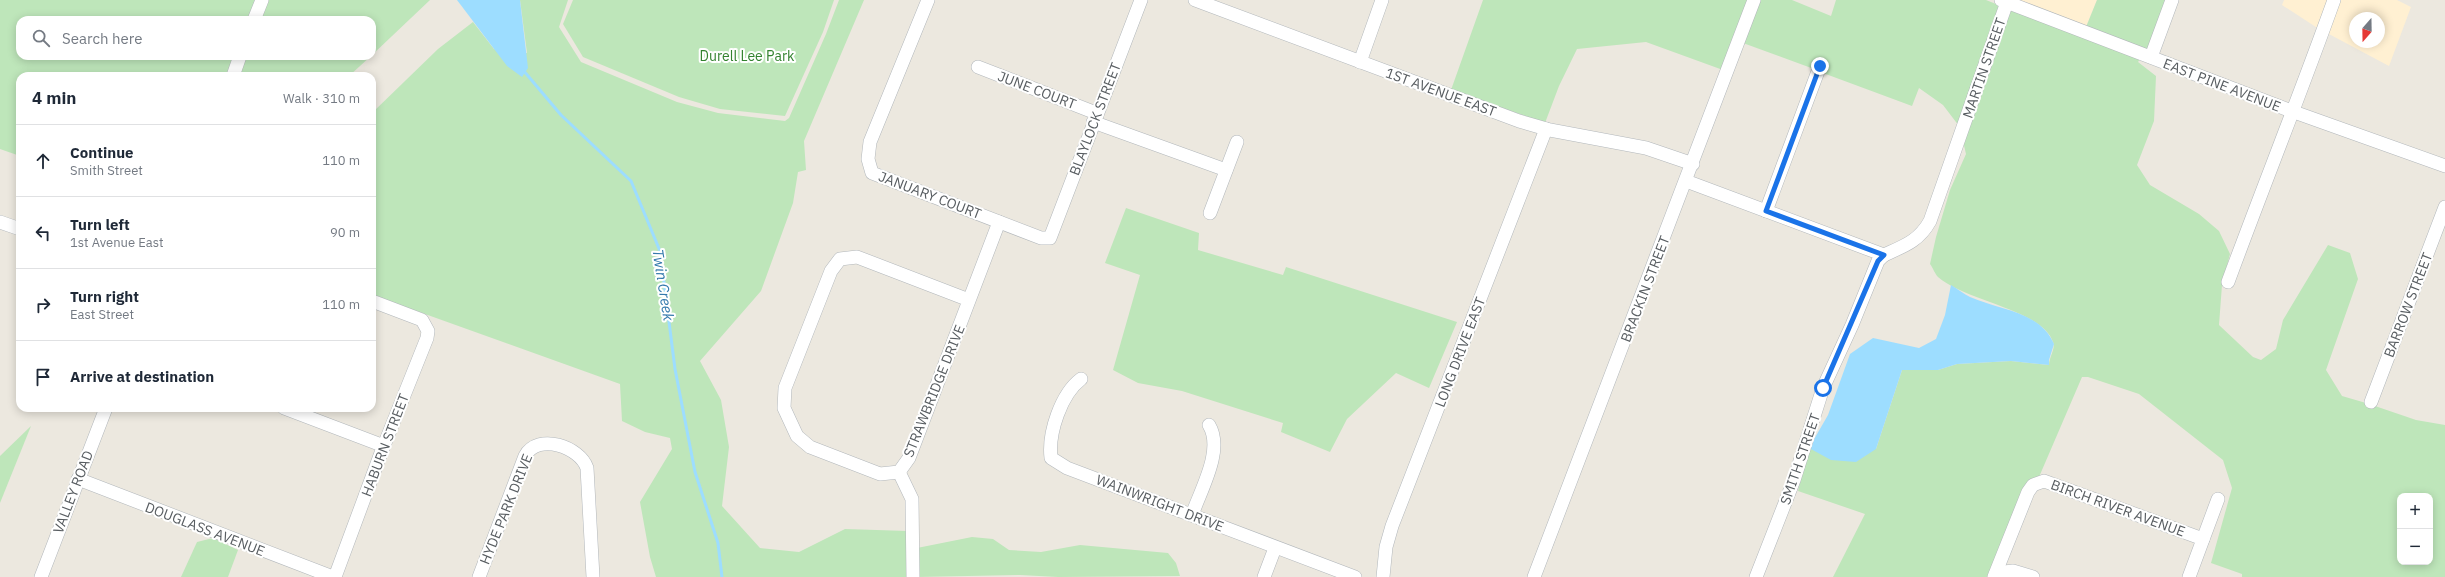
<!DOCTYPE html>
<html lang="en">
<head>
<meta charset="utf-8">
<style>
  body { margin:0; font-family:"IBM Plex Sans",sans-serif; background:#f6f6f7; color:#1f2937 }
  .controls { position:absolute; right:12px; bottom:12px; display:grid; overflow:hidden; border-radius:8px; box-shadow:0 2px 10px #0003 }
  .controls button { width:36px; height:36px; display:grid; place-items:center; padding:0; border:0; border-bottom:1px solid #e0e1e3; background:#fff; color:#1f2937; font:20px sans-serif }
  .compass { position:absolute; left:2349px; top:12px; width:36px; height:36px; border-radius:50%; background:#fff; box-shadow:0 2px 10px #0003; rotate:200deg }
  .stop { position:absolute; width:12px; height:12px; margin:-9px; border:3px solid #1a73e8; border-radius:50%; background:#fff }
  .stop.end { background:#1a73e8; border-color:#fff; box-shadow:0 1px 4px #0008 }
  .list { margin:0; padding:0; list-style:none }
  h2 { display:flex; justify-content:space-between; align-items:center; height:52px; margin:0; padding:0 16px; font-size:17px }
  h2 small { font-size:13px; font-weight:400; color:#747a83 }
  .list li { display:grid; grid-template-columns:26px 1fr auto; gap:12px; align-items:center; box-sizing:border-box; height:72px; padding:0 16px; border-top:1px solid #e0e1e3 }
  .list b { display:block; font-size:15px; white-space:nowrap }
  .list p { margin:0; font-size:13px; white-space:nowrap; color:#747a83 }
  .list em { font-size:13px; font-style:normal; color:#747a83 }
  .icon { flex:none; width:22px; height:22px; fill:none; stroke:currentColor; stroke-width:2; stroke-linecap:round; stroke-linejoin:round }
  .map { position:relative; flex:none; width:2445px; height:577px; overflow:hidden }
  .search { position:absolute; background:#fff; box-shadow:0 2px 10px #0003; left:16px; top:16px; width:360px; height:44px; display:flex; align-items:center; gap:10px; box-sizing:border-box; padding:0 14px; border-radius:12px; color:#747a83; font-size:15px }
  .panel { position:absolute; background:#fff; box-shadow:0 2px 10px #0003; left:16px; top:72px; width:360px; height:340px; border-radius:12px }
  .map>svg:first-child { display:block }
  .commercial { fill:#fff0d2; fill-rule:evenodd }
  .green { fill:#bee6ba; fill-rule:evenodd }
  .water { fill:#9dddff }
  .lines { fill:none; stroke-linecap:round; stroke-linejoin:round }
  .stream { stroke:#9dddff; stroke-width:3 }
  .minor-casing { stroke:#b2b7bb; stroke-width:14 }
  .minor { stroke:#fff; stroke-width:13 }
  .route { stroke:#1a73e8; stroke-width:5 }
  .labels { text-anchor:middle; stroke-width:4; stroke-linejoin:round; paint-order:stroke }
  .park-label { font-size:14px; fill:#33822f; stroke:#fff }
  .street-label { font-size:14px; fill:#585d61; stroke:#fff }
  .water-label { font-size:15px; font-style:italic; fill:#357aac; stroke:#fff }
</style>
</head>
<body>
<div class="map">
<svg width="2445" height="577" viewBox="0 0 2445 577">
  <rect width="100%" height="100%" fill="#ece8df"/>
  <!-- commercial -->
  <g class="commercial">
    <path d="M2016,0H2097L2086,27Z"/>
    <path d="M2284,0H2329L2319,29L2282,5Z"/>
    <path d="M2339,0H2397L2411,7L2389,66L2327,33ZM2355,18H2379V42H2355Z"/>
  </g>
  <!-- green -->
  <g class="green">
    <path d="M0,0H257L249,20H20V56H235L228,76H20V156L0,149Z"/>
    <path d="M267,0H430L372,55V20H259Z"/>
    <path d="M520,0H568L559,27L581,62L677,102L718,113L785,121L789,118L826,34L839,0H864L804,141L806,170L798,172L793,203L761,291L700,361L721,400L729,447L722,506L760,548L799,552L845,529L908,531V577H656L650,557L640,502L672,449L670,438L645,432L622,421L620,384L372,295V113L438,49L473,22L494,49L527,53Z"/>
    <path d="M573,0H834L823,32L785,116L720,109L679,97L583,57L563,24Z"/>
    <path d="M1483,0H1749L1723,70L1646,42L1577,49L1559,86L1545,123L1451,90Z"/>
    <path d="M1759,0H1792L1831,16L1836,0H1986L2001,6L1959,126L1943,105L1919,88L1912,106L1823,73L1826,62L1818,59L1814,69L1743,43Z"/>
    <path d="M2097,0H2167L2147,50L2086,27Z"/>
    <path d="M2010,9L2140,59L2138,62L2156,76L2154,121L2137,165L2150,185L2199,214L2219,231L2230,254L2222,285L2219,325L2253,357L2261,360L2276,349L2283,320L2328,245L2350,253L2358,279L2326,370L2342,396L2366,403L2365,406L2373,409L2375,406L2416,420L2445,425V577H2242V574L2211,563L2232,488L2223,460L2139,394L2088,377H2082L2039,477L1989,577H1833L1865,514L1798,491L1809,448L1876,449L1902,370H1938L1957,364L2011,361L2049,365C2049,357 2056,348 2053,342C2043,310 1965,301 1938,277C1935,274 1933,268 1930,264L1936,237L1950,190L1966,154L1963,141ZM2400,496H2430V562H2400Z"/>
    <path d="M245,56H371L349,76H238Z"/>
    <path d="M1126,208L1199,233L1198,250L1283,275L1286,267L1457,322L1429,388L1396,373L1347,419L1330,452L1281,432L1283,423L1182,391L1138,383L1113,370L1140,275L1105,263Z"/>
    <path d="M31,426L0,503V456Z"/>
    <path d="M972,537L993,539L1009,550L1041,552L1080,545L1168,553L1176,563L1180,576L1058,577L1020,575L917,577V548Z"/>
    <path d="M213,538L238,550L228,577H181L197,542Z"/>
  </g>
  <!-- water -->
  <g class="water">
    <path d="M457,0H520L528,68L522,77L507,66Z"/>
    <path d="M1951,285C1958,289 1964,294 1970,297C1999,310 2040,311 2054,344L2049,360V365L2011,361L1957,364L1938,370H1902L1876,449L1856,462L1831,460L1809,448L1828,415L1850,354L1873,338L1919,348L1936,339L1945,315Z"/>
  </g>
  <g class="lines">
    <!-- stream -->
    <path class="stream" d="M523,70L561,115L631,181L660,251L675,369L695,472L718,543L722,577"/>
    <defs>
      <g id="minor">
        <path d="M928,0L870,142L868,159L872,173L1041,238H1050L1141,0"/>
        <path d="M1195,0L1519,121L1550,130L1646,148L1693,164"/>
        <path d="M2001,0L2294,112L2445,166"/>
        <path d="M254,20L262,0"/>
        <path d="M2151,57L2172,0"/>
        <path d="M1360,62L1382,0"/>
        <path d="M978,67L1096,113"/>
        <path d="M233,76L240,56"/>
        <path d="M1093,122L1226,170"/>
        <path d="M1686,181L1884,255C1904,246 1919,241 1930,221L2007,2"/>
        <path d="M1766,211L1820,66"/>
        <path d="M1210,213L1237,142"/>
        <path d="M0,222L20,229"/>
        <path d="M2228,282C2263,187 2300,95 2334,0"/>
        <path d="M969,300L857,257L840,259L831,271L785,388L784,408L797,436L810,447L880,474L899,472L909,458L999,222"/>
        <path d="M1081,379C1061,394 1048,433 1051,458L1067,468L1355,577"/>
        <path d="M2371,402L2445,207"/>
        <path d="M284,408L384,446"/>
        <path d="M899,472L912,499L913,577"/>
        <path d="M78,479L333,577"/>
        <path d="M1192,515C1201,489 1224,450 1209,425"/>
        <path d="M1996,573L2013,571L2033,577"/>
        <path d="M41,577L106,408"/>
        <path d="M335,577L381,453L427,338L428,331L422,320L372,301"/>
        <path d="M479,577L525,456C538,432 580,447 587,468L593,577"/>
        <path d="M1264,577L1275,548"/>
        <path d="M1383,577L1386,547L1392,526L1546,129"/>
        <path d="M1534,577L1754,0"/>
        <path d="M1756,577L1794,480L1823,388L1852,325L1878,261L1884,255"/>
        <path d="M1994,577L2028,492L2033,485L2044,481L2203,539"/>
        <path d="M2189,577L2218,499"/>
      </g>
    </defs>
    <!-- minor casing -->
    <use href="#minor" class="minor-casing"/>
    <!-- minor -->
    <use href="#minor" class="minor"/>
  </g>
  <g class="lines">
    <!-- route -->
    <path class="route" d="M1820,66L1766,211L1884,255L1878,261L1823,388"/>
  </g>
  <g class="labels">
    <!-- park labels -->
    <g class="park-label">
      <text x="747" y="61">Durell Lee Park</text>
    </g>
    <!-- street labels -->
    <g class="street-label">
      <text transform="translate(1984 68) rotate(-71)" y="5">MARTIN STREET</text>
      <text transform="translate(2222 85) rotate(21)" y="5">EAST PINE AVENUE</text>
      <text transform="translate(1037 90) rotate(21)" y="5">JUNE COURT</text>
      <text transform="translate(1441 92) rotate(20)" y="5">1ST AVENUE EAST</text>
      <text transform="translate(1095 119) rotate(-69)" y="5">BLAYLOCK STREET</text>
      <text transform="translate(930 195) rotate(21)" y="5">JANUARY COURT</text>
      <text transform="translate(1645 289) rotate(-69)" y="5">BRACKIN STREET</text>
      <text transform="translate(2408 305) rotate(-69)" y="5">BARROW STREET</text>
      <text transform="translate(1460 352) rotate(-69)" y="5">LONG DRIVE EAST</text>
      <text transform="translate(934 391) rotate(-68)" y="5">STRAWBRIDGE DRIVE</text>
      <text transform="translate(385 445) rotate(-69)" y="5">HABURN STREET</text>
      <text transform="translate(1800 459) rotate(-71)" y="5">SMITH STREET</text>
      <text transform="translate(73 492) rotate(-69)" y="5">VALLEY ROAD</text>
      <text transform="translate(1160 503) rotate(21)" y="5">WAINWRIGHT DRIVE</text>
      <text transform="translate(2118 508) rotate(20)" y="5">BIRCH RIVER AVENUE</text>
      <text transform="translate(506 509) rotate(-68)" y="5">HYDE PARK DRIVE</text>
      <text transform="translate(205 529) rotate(21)" y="5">DOUGLASS AVENUE</text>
    </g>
    <!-- water labels -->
    <g class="water-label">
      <text transform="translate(663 285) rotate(81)" y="5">Twin Creek</text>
    </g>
  </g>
</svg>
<div class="controls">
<button>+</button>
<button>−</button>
</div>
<svg class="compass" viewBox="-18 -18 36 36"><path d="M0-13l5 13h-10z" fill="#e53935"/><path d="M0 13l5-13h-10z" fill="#747a83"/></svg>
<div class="stop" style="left:1823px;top:388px"></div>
<div class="stop end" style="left:1820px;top:66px"></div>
<div class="search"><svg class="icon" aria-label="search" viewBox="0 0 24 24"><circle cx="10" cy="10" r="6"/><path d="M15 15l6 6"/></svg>Search here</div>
<section class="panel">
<h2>4 min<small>Walk · 310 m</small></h2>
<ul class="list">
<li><svg class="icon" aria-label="ahead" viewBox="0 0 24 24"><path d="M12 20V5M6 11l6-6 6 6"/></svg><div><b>Continue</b><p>Smith Street</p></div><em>110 m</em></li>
<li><svg class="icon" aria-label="left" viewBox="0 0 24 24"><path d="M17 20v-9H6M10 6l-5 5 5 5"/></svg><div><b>Turn left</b><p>1st Avenue East</p></div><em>90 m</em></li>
<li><svg class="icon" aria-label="right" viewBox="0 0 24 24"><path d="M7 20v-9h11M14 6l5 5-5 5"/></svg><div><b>Turn right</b><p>East Street</p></div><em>110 m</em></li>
<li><svg class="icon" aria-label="arrive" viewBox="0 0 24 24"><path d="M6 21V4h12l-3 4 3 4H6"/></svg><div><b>Arrive at destination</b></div></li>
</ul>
</section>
</div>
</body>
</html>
